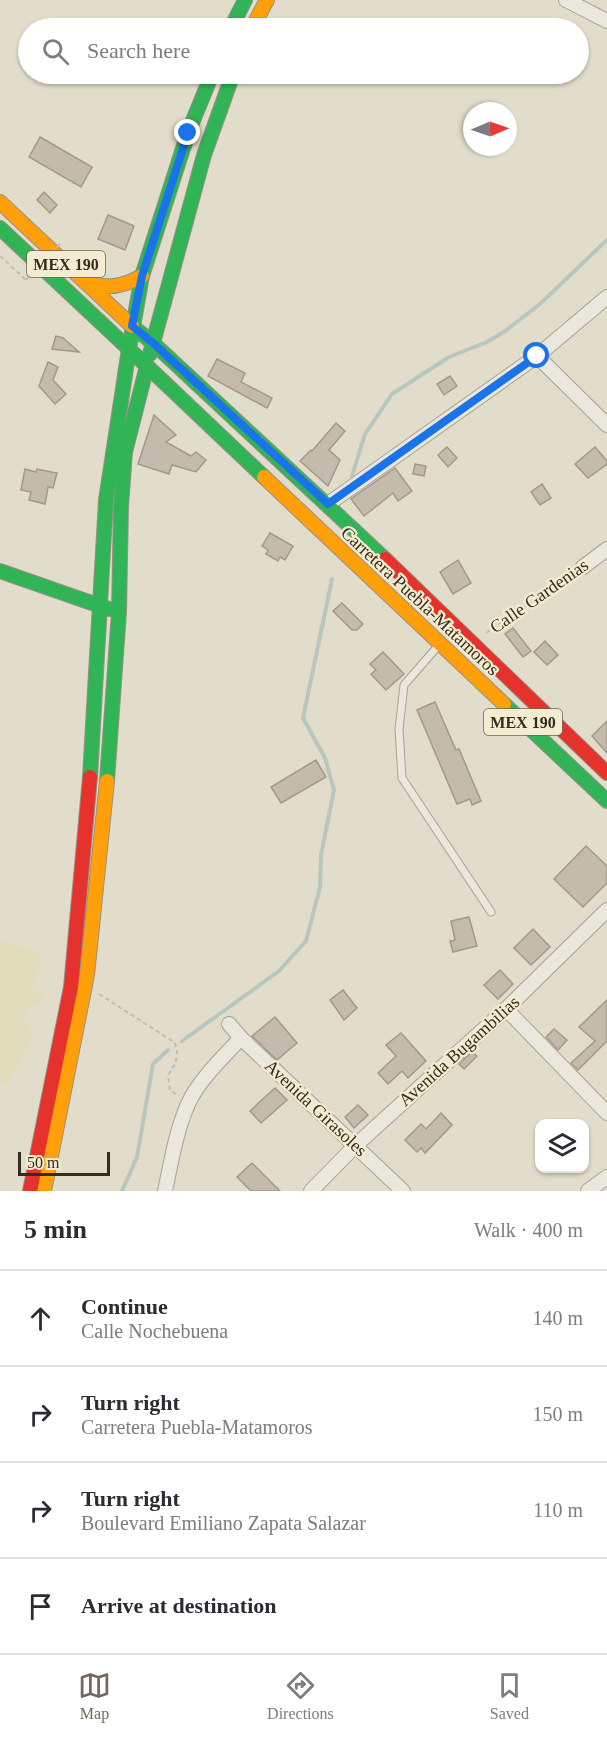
<!DOCTYPE html>
<html lang="en">
<head>
<meta charset="utf-8">
<style>
  body { margin:0; font-family:Georgia,serif; background:#f2f2f3; color:#2b2b33 }
  .controls { position:absolute; right:18px; bottom:18px; display:grid; overflow:hidden; border-radius:12px; box-shadow:0 2px 4px #0004 }
  .controls button { width:54px; height:54px; display:grid; place-items:center; padding:0; border:0; border-bottom:2px solid #e1e1e2; background:#fff; color:#2b2b33; font:30px sans-serif }
  .compass { position:absolute; left:463px; top:102px; width:54px; height:54px; border-radius:50%; background:#fff; box-shadow:0 2px 4px #0004; rotate:88deg }
  .scale { position:absolute; left:18px; bottom:15px; width:92px; box-sizing:border-box; padding-left:6px; border:3px solid #352b1e; border-top:0; font-size:16px; line-height:21px; white-space:nowrap; color:#352b1e; -webkit-text-stroke:4px #f3ecd1; paint-order:stroke }
  .stop { position:absolute; width:18px; height:18px; margin:-14px; border:4px solid #1a73e8; border-radius:50%; background:#fff }
  .stop.end { background:#1a73e8; border-color:#fff; box-shadow:0 2px 6px #0008 }
  .list { margin:0; padding:0; list-style:none }
  h2 { display:flex; justify-content:space-between; align-items:center; height:78px; margin:0; padding:0 24px; font-size:26px }
  h2 small { font-size:20px; font-weight:400; color:#7c7c81 }
  .list li { display:grid; grid-template-columns:39px 1fr auto; gap:18px; align-items:center; box-sizing:border-box; height:96px; padding:0 24px; border-top:2px solid #e1e1e2 }
  .list b { display:block; font-size:22px; white-space:nowrap }
  .list p { margin:0; font-size:20px; white-space:nowrap; color:#7c7c81 }
  .list em { font-size:20px; font-style:normal; color:#7c7c81 }
  .icon { flex:none; width:33px; height:33px; fill:none; stroke:currentColor; stroke-width:2; stroke-linecap:round; stroke-linejoin:round }
  .map { position:relative; flex:none; width:607px; height:1191px; overflow:hidden }
  .search { position:absolute; background:#fff; box-shadow:0 2px 4px #0004; left:18px; right:18px; top:18px; height:66px; display:flex; align-items:center; gap:15px; box-sizing:border-box; padding:0 21px; border-radius:33px; color:#7c7c81; font-size:22px }
  .sheet { height:462px; background:#fff }
  nav { display:flex; justify-content:space-around; align-items:center; box-sizing:border-box; height:84px; border-top:2px solid #e1e1e2; background:#fff; font-size:16px; color:#7c7c81 }
  nav a { display:grid; justify-items:center; gap:3px }
  nav .on { color:#72695b }
  .map>svg:first-child { display:block }
  .farmland { fill:#e1ddbc }
  .lines { fill:none; stroke-linecap:round; stroke-linejoin:round }
  .stream { stroke:#b7c7be; stroke-width:4 }
  .building { fill:#c5bbac; stroke:#a2998b; stroke-width:1.5 }
  .lane-casing { stroke:#a7a295; stroke-width:9 }
  .street-casing { stroke:#a7a295; stroke-width:16 }
  .fast-casing { stroke:#979184; stroke-width:16 }
  .slow-casing { stroke:#979184; stroke-width:16 }
  .jam-casing { stroke:#979184; stroke-width:16 }
  .path { stroke:#c3beb3; stroke-width:2; stroke-dasharray:4.5 3; stroke-linecap:butt }
  .lane { stroke:#eae7dc; stroke-width:7 }
  .street { stroke:#eae7dc; stroke-width:14 }
  .fast { stroke:#30b455; stroke-width:14 }
  .slow { stroke:#ff9f0a; stroke-width:14 }
  .jam { stroke:#e5322d; stroke-width:14 }
  .path-bridge { stroke:#c3beb3; stroke-width:2; stroke-dasharray:4.5 3; stroke-linecap:butt }
  .route { stroke:#1a73e8; stroke-width:8 }
  .labels { text-anchor:middle; stroke-width:4.5; stroke-linejoin:round; paint-order:stroke }
  .shield { fill:#f3ecd1; stroke:#6e6554; stroke-width:1.5 }
  .shield-label { font-size:16px; font-weight:bold; fill:#352b1e }
  .street-label { font-size:18px; fill:#352b1e; stroke:#f3ecd1 }
</style>
</head>
<body>
<div class="map">
<svg width="607" height="1191" viewBox="0 0 607 1191">
  <rect width="100%" height="100%" fill="#e2ddcb"/>
  <!-- farmland -->
  <path class="farmland" d="M0,939L43,954L34,990L43,989L42,1004L31,1006L24,1016L33,1038L7,1086L0,1081Z"/>
  <g class="lines">
    <!-- stream -->
    <g class="stream">
      <path d="M352,476L365,434L392,394L449,357L487,342L505,331L540,304L607,240"/>
      <path d="M182,1041L279,971L306,941L320,887L321,855L334,790L325,758L303,718L332,579"/>
      <path d="M122,1191L137,1157L153,1064L168,1050"/>
    </g>
  </g>
  <!-- building -->
  <g class="building">
    <path d="M40,137L92,167L81,187L29,157Z"/>
    <path d="M44,192L57,205L50,213L37,200Z"/>
    <path d="M108,215L134,226L125,250L98,239Z"/>
    <path d="M56,336L63,338L79,352L52,349Z"/>
    <path d="M217,359L245,373L241,382L272,398L267,408L208,376Z"/>
    <path d="M48,362L58,367L53,380L66,394L55,404L39,386Z"/>
    <path d="M450,376L457,386L444,395L437,384Z"/>
    <path d="M154,415L176,435L166,442L191,456L196,452L206,460L196,472L172,465L169,474L138,464Z"/>
    <path d="M336,423L345,431L329,450L340,460L328,486L300,461L311,450L312,451Z"/>
    <path d="M447,447L457,458L448,467L438,455Z"/>
    <path d="M595,447L607,461V464L588,478L575,464Z"/>
    <path d="M415,464L426,466L424,476L413,474Z"/>
    <path d="M395,468L412,491L398,501L393,493L364,516L351,499Z"/>
    <path d="M25,469L36,472L37,469L57,473L53,488L48,487L45,504L29,500L31,492L21,490Z"/>
    <path d="M542,484L551,498L540,505L531,492Z"/>
    <path d="M270,533L293,546L285,560L280,557L278,561L266,554L268,550L262,546Z"/>
    <path d="M458,560L471,583L453,594L440,572Z"/>
    <path d="M342,603L363,624L357,630H352L333,611Z"/>
    <path d="M513,628L531,651L523,657L505,634Z"/>
    <path d="M545,641L558,655L547,665L534,652Z"/>
    <path d="M383,652L404,674L386,690L371,674L376,670L370,664Z"/>
    <path d="M435,702L456,750L459,749L481,801L472,805L470,799L457,804L417,710Z"/>
    <path d="M607,721V753L592,736Z"/>
    <path d="M316,760L326,777L281,803L271,787Z"/>
    <path d="M586,846L607,866V883L583,907L554,879Z"/>
    <path d="M469,917L477,946L453,952L450,941L455,940L451,921Z"/>
    <path d="M533,929L550,947L531,965L514,948Z"/>
    <path d="M500,970L513,984L498,999L484,985Z"/>
    <path d="M343,990L357,1008L344,1020L330,1000Z"/>
    <path d="M607,1000V1041L578,1070L571,1063L595,1041L579,1027Z"/>
    <path d="M275,1017L297,1043L277,1060L252,1036Z"/>
    <path d="M554,1029L567,1040L558,1050L546,1037Z"/>
    <path d="M401,1033L426,1061L408,1078L402,1071L388,1084L378,1073L396,1056L386,1045Z"/>
    <path d="M472,1052L477,1056L464,1069L459,1064Z"/>
    <path d="M275,1088L287,1100L261,1123L250,1111Z"/>
    <path d="M358,1105L368,1115L354,1128L345,1117Z"/>
    <path d="M441,1113L452,1125L425,1153L421,1148L417,1152L405,1140L421,1124L426,1129Z"/>
    <path d="M252,1163L280,1191H251L237,1177Z"/>
  </g>
  <g class="lines">
    <defs>
      <path id="lane" d="M438,646L404,685L399,729L402,778L491,912"/>
      <g id="street">
        <path d="M566,0L607,21"/>
        <path d="M537,356L607,425"/>
        <path d="M328,504L537,356L607,297"/>
        <path d="M583,567L607,549"/>
        <path d="M506,1009L607,1113"/>
        <path d="M229,1024L241,1038L403,1191"/>
        <path d="M165,1191C171,1163 176,1131 188,1104C198,1081 224,1056 241,1038"/>
        <path d="M311,1191L356,1145L506,1009L607,910"/>
        <path d="M588,1191L607,1177"/>
      </g>
      <g id="fast">
        <path d="M231,28L245,0"/>
        <path d="M212,74L188,133L142,276L129,349L264,477"/>
        <path d="M0,228L129,349"/>
        <path d="M132,326L153,343L385,559"/>
        <path d="M150,354L204,155L233,74"/>
        <path d="M0,571L109,609"/>
        <path d="M504,704L607,801"/>
        <path d="M90,777L106,500L129,349"/>
        <path d="M107,781L119,612L121,506L125,452L147,366"/>
      </g>
      <g id="slow">
        <path d="M252,28L267,0"/>
        <path d="M0,202L132,326"/>
        <path d="M85,281C105,290 123,287 142,276"/>
        <path d="M264,477L504,704"/>
        <path d="M44,1191L87,975L107,781"/>
      </g>
      <g id="jam">
        <path d="M385,559L607,773"/>
        <path d="M30,1191L71,987L90,777"/>
      </g>
    </defs>
    <!-- lane casing -->
    <use href="#lane" class="lane-casing"/>
    <!-- street casing -->
    <use href="#street" class="street-casing"/>
    <!-- fast casing -->
    <use href="#fast" class="fast-casing"/>
    <!-- slow casing -->
    <use href="#slow" class="slow-casing"/>
    <!-- jam casing -->
    <use href="#jam" class="jam-casing"/>
    <!-- path -->
    <g class="path">
      <path d="M0,256L26,280"/>
      <path d="M486,633L573,573"/>
      <path d="M99,994L174,1042C181,1055 175,1064 168,1076L170,1090L179,1096"/>
    </g>
    <!-- lane -->
    <use href="#lane" class="lane"/>
    <!-- street -->
    <use href="#street" class="street"/>
    <!-- fast -->
    <use href="#fast" class="fast"/>
    <!-- slow -->
    <use href="#slow" class="slow"/>
    <!-- jam -->
    <use href="#jam" class="jam"/>
    <!-- path-bridge -->
    <path class="path-bridge" d="M26,280L61,243"/>
  </g>
  <g class="lines">
    <!-- route -->
    <path class="route" d="M188,133L142,276L132,326L153,343L328,504L537,356"/>
  </g>
  <g class="labels">
    <!-- shield labels -->
    <g class="shield">
      <rect x="27" y="251" width="78" height="26" rx="4.5"/>
      <rect x="484" y="709" width="78" height="26" rx="4.5"/>
    </g>
    <g class="shield-label">
      <text x="66" y="270">MEX 190</text>
      <text x="523" y="728">MEX 190</text>
    </g>
    <!-- street labels -->
    <g class="street-label">
      <text transform="translate(539 596) rotate(-35)" y="6">Calle Gardenias</text>
      <text transform="translate(420 601) rotate(43)" y="6">Carretera Puebla-Matamoros</text>
      <text transform="translate(459 1051) rotate(-42)" y="6">Avenida Bugambilias</text>
      <text transform="translate(316 1108) rotate(43)" y="6">Avenida Girasoles</text>
    </g>
  </g>
</svg>
<div class="controls">
<button><svg class="icon" aria-label="layers" viewBox="0 0 24 24"><path d="M12 4l9 5-9 5-9-5zM3 14l9 5 9-5"/></svg></button>
</div>
<svg class="compass" viewBox="-18 -18 36 36"><path d="M0-13l5 13h-10z" fill="#e53935"/><path d="M0 13l5-13h-10z" fill="#7c7c81"/></svg>
<div class="scale">50 m</div>
<div class="stop" style="left:537px;top:356px"></div>
<div class="stop end" style="left:188px;top:133px"></div>
<div class="search"><svg class="icon" aria-label="search" viewBox="0 0 24 24"><circle cx="10" cy="10" r="6"/><path d="M15 15l6 6"/></svg>Search here</div>
</div>
<section class="sheet">
<h2>5 min<small>Walk · 400 m</small></h2>
<ul class="list">
<li><svg class="icon" aria-label="ahead" viewBox="0 0 24 24"><path d="M12 20V5M6 11l6-6 6 6"/></svg><div><b>Continue</b><p>Calle Nochebuena</p></div><em>140 m</em></li>
<li><svg class="icon" aria-label="right" viewBox="0 0 24 24"><path d="M7 20v-9h11M14 6l5 5-5 5"/></svg><div><b>Turn right</b><p>Carretera Puebla-Matamoros</p></div><em>150 m</em></li>
<li><svg class="icon" aria-label="right" viewBox="0 0 24 24"><path d="M7 20v-9h11M14 6l5 5-5 5"/></svg><div><b>Turn right</b><p>Boulevard Emiliano Zapata Salazar</p></div><em>110 m</em></li>
<li><svg class="icon" aria-label="arrive" viewBox="0 0 24 24"><path d="M6 21V4h12l-3 4 3 4H6"/></svg><div><b>Arrive at destination</b></div></li>
</ul>
</section>
<nav>
<a class="on"><svg class="icon" aria-label="map" viewBox="0 0 24 24"><path d="M3 6l6-2 6 2 6-2v14l-6 2-6-2-6 2zM9 4v14M15 6v14"/></svg>Map</a>
<a><svg class="icon" aria-label="directions" viewBox="0 0 24 24"><path d="M12 3l9 9-9 9-9-9zM9 14v-3h6M13 9l2 2-2 2"/></svg>Directions</a>
<a><svg class="icon" aria-label="saved" viewBox="0 0 24 24"><path d="M7 4h10v16l-5-4-5 4z"/></svg>Saved</a>
</nav>
</body>
</html>
